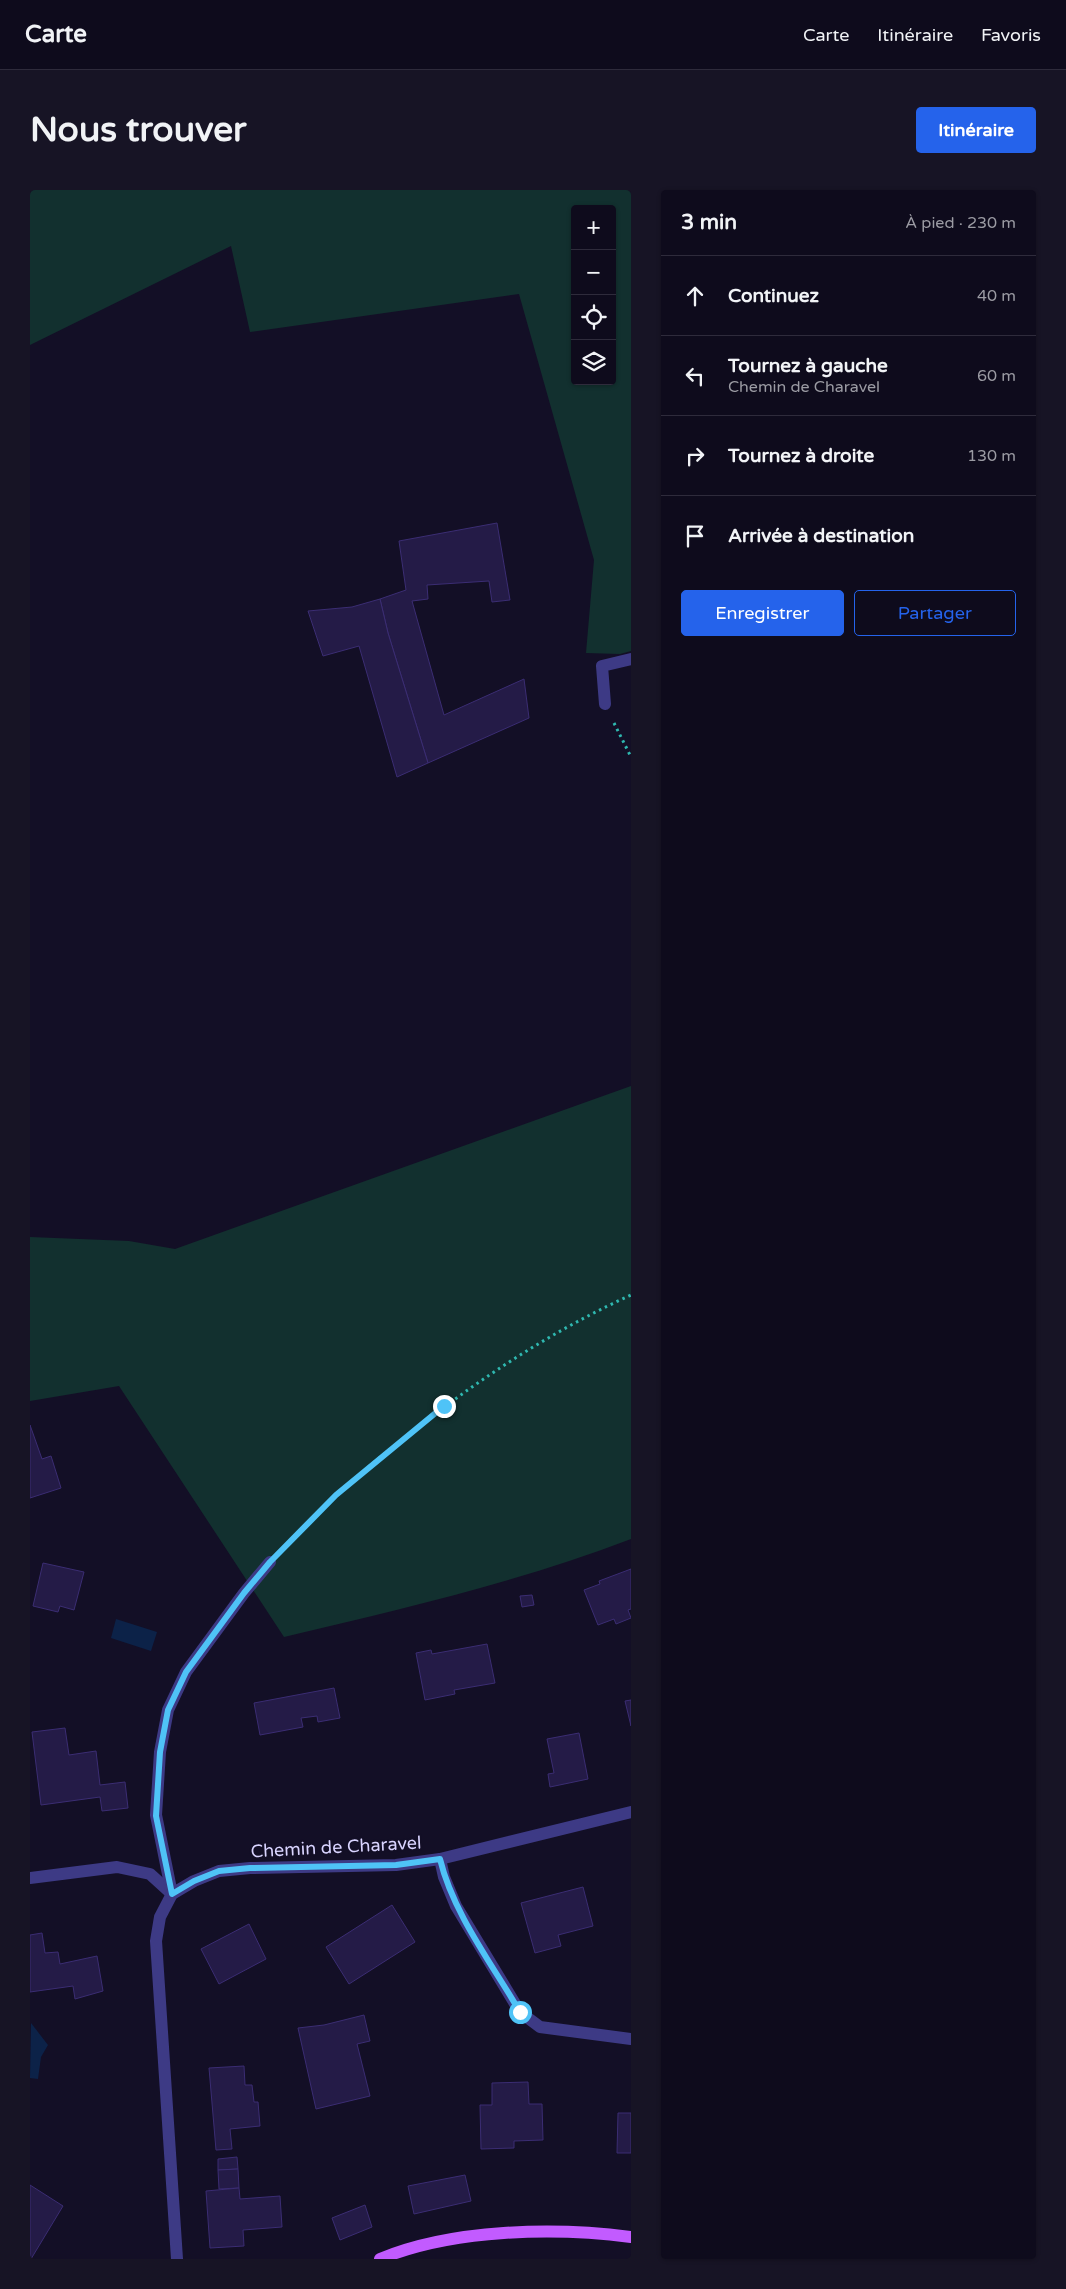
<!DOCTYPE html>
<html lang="fr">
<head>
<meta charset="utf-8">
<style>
  body { margin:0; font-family:"Varela Round",sans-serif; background:#171425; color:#f1f3f6 }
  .controls { position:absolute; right:15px; top:15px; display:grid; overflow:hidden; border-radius:5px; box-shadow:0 1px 4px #0004 }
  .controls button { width:45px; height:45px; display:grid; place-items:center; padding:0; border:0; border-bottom:1px solid #2e2b3b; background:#0e0b1c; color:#f1f3f6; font:25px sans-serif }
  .stop { position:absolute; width:15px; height:15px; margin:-11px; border:4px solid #4fc3f7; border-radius:50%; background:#fff }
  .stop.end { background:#4fc3f7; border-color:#fff; box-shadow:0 1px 5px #0008 }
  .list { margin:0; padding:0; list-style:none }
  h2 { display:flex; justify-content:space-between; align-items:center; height:65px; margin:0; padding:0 20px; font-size:21px }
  h2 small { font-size:16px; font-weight:400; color:#9b9ba3 }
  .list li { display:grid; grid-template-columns:32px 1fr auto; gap:15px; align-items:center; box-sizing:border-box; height:80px; padding:0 20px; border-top:1px solid #2e2b3b }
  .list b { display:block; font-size:19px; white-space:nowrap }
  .list p { margin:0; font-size:16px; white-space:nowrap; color:#9b9ba3 }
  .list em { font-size:16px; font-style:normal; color:#9b9ba3 }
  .actions { display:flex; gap:10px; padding:15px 20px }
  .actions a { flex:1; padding:11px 0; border:1px solid #2563eb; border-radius:5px; text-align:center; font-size:18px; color:#2563eb }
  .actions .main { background:#2563eb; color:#fff }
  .icon { flex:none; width:28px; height:28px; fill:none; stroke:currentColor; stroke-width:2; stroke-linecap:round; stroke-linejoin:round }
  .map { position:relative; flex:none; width:601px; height:2069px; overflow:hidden; border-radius:5px }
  header { display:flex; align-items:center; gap:30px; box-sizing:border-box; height:70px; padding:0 25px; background:#0e0b1c; border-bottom:1px solid #2e2b3b }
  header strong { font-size:24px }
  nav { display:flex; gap:28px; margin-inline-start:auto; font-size:18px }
  .intro { display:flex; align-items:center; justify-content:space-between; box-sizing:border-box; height:120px; padding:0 30px }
  h1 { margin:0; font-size:35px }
  .button { padding:12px 22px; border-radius:5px; background:#2563eb; color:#fff; font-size:18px; font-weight:700 }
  main { display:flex; gap:30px; padding:0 30px }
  aside { flex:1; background:#0e0b1c; border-radius:5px; box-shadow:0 1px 4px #0004 }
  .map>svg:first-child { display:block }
  .green { fill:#12302f; fill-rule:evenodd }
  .water { fill:#0c2248 }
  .building { fill:#241b47; stroke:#3b2d73 }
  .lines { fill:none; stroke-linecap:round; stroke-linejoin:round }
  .path { stroke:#2fb8b0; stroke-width:3; stroke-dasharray:2.5 4; stroke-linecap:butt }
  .minor { stroke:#3d3a85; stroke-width:12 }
  .major { stroke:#c25bff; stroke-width:12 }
  .route { stroke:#4fc3f7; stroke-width:6 }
  .labels { text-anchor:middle; stroke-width:4; stroke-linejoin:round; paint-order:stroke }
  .street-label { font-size:18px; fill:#d9d4ff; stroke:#130f26 }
</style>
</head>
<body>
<header>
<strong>Carte</strong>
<nav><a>Carte</a><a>Itinéraire</a><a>Favoris</a></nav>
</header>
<div class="intro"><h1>Nous trouver</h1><a class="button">Itinéraire</a></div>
<main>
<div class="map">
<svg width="601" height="2069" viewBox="0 0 601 2069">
  <rect width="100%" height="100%" fill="#130f26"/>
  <!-- green -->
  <g class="green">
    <path d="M0,0H601V461L590,464L556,463L564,370L489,104L220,142L201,56L0,155ZM545,19H582V191H545Z"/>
    <path d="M601,896V1349C489,1392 371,1419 254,1447L89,1196L0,1211V1047L99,1051L145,1059Z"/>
  </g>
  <!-- water -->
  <g class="water">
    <path d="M86,1429L127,1442L121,1461L81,1448Z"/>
    <path d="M1,1833L18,1855L11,1867L8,1889L0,1888Z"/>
  </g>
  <!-- building -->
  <g class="building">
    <path d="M467,333L480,410L462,412L459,391L397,395L398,409L382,411L414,525L494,489L499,528L398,573L358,443L350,409L376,400L369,351Z"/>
    <path d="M350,409L358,443L398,573L367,587L329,456L293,466L278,421L322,417Z"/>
    <path d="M0,1235L12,1269L21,1266L31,1298L0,1308Z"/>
    <path d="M13,1373L54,1382L44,1420L30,1416L28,1422L3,1416Z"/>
    <path d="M601,1379V1419L598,1420L601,1428L586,1434L584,1429L568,1435L554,1400L570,1394L569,1391Z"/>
    <path d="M502,1405L504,1415L492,1417L490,1406Z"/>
    <path d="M457,1454L465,1493L424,1500L425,1504L395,1510L386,1463L401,1460L402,1464Z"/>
    <path d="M304,1498L310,1528L288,1532L287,1526L271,1528L273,1537L230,1545L224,1513Z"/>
    <path d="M601,1510V1536L595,1511Z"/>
    <path d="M35,1538L39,1565L66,1561L70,1595L95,1592L98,1618L72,1621L70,1607L11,1615L2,1542Z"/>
    <path d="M549,1543L558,1589L520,1597L518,1584L524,1583L517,1549Z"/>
    <path d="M553,1697L563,1736L528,1745L531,1756L505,1763L491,1713Z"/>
    <path d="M362,1715L385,1752L319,1794L296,1757Z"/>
    <path d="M219,1734L236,1769L189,1794L171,1759Z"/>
    <path d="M12,1743L15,1763L28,1762L30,1774L67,1766L73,1801L45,1809L43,1796L0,1802V1745Z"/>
    <path d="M334,1825L340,1851L327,1854L340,1906L286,1919L268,1838L294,1835Z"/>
    <path d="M214,1876L215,1895H222L224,1912H228L230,1936L200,1939L202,1959L186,1960L179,1878Z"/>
    <path d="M498,1892L499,1914H512L513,1950L484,1951V1958L451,1959L450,1915H462V1893Z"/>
    <path d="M588,1923H601V1963H587Z"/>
    <path d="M207,1967L208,1979L188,1980V1969Z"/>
    <path d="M208,1979L209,1998L189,1999L188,1980Z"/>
    <path d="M435,1985L441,2011L384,2024L378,1996Z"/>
    <path d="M0,1995L33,2016L1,2069H0Z"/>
    <path d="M209,1998L210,2009L250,2006L252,2037L213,2040L214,2056L180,2058L176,2001Z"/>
    <path d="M335,2015L342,2037L310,2050L302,2028Z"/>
  </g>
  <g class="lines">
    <!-- path -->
    <g class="path">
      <path d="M584,533L601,567"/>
      <path d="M254,1358C272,1340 288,1321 307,1304C396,1226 493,1154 601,1105"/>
    </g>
    <!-- minor -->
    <g class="minor">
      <path d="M575,514L572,476L601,469"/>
      <path d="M410,1669L414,1687L426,1716L490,1822L510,1837L601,1849"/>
      <path d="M0,1688L87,1677L120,1684L142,1704"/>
      <path d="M142,1704L126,1625L130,1562L138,1520L156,1482L214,1403L240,1372"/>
      <path d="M147,2069L126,1751L130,1727L142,1704L164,1691L189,1681L220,1678L366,1675L410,1669L601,1622"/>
    </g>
    <!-- major -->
    <path class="major" d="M350,2069C422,2039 524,2037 601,2047"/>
  </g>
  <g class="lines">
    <!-- route -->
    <path class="route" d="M414,1216L306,1305L240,1372L214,1403L156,1482L138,1520L130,1562L126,1626L142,1704L164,1691L189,1681L220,1678L366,1675L410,1669C423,1723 462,1774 490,1822"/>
  </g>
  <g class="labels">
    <!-- street labels -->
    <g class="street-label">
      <text transform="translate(306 1657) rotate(-3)" y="6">Chemin de Charavel</text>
    </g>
  </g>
</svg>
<div class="controls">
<button>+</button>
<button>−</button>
<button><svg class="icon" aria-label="locate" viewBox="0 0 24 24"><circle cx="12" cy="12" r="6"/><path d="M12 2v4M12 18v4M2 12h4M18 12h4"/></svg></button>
<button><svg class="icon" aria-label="layers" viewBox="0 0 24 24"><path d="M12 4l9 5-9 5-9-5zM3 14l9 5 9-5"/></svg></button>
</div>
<div class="stop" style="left:490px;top:1822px"></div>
<div class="stop end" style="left:414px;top:1216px"></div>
</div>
<aside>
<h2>3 min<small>À pied · 230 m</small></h2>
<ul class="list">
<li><svg class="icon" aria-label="ahead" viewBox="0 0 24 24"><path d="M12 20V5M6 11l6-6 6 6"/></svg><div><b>Continuez</b></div><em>40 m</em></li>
<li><svg class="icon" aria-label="left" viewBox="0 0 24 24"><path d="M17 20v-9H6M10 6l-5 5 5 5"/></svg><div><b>Tournez à gauche</b><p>Chemin de Charavel</p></div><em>60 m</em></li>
<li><svg class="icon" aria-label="right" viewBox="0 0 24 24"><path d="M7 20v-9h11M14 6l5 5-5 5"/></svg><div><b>Tournez à droite</b></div><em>130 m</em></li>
<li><svg class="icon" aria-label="arrive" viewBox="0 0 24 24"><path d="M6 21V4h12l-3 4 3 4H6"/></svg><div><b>Arrivée à destination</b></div></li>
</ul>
<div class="actions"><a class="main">Enregistrer</a><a>Partager</a></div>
</aside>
</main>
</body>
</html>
